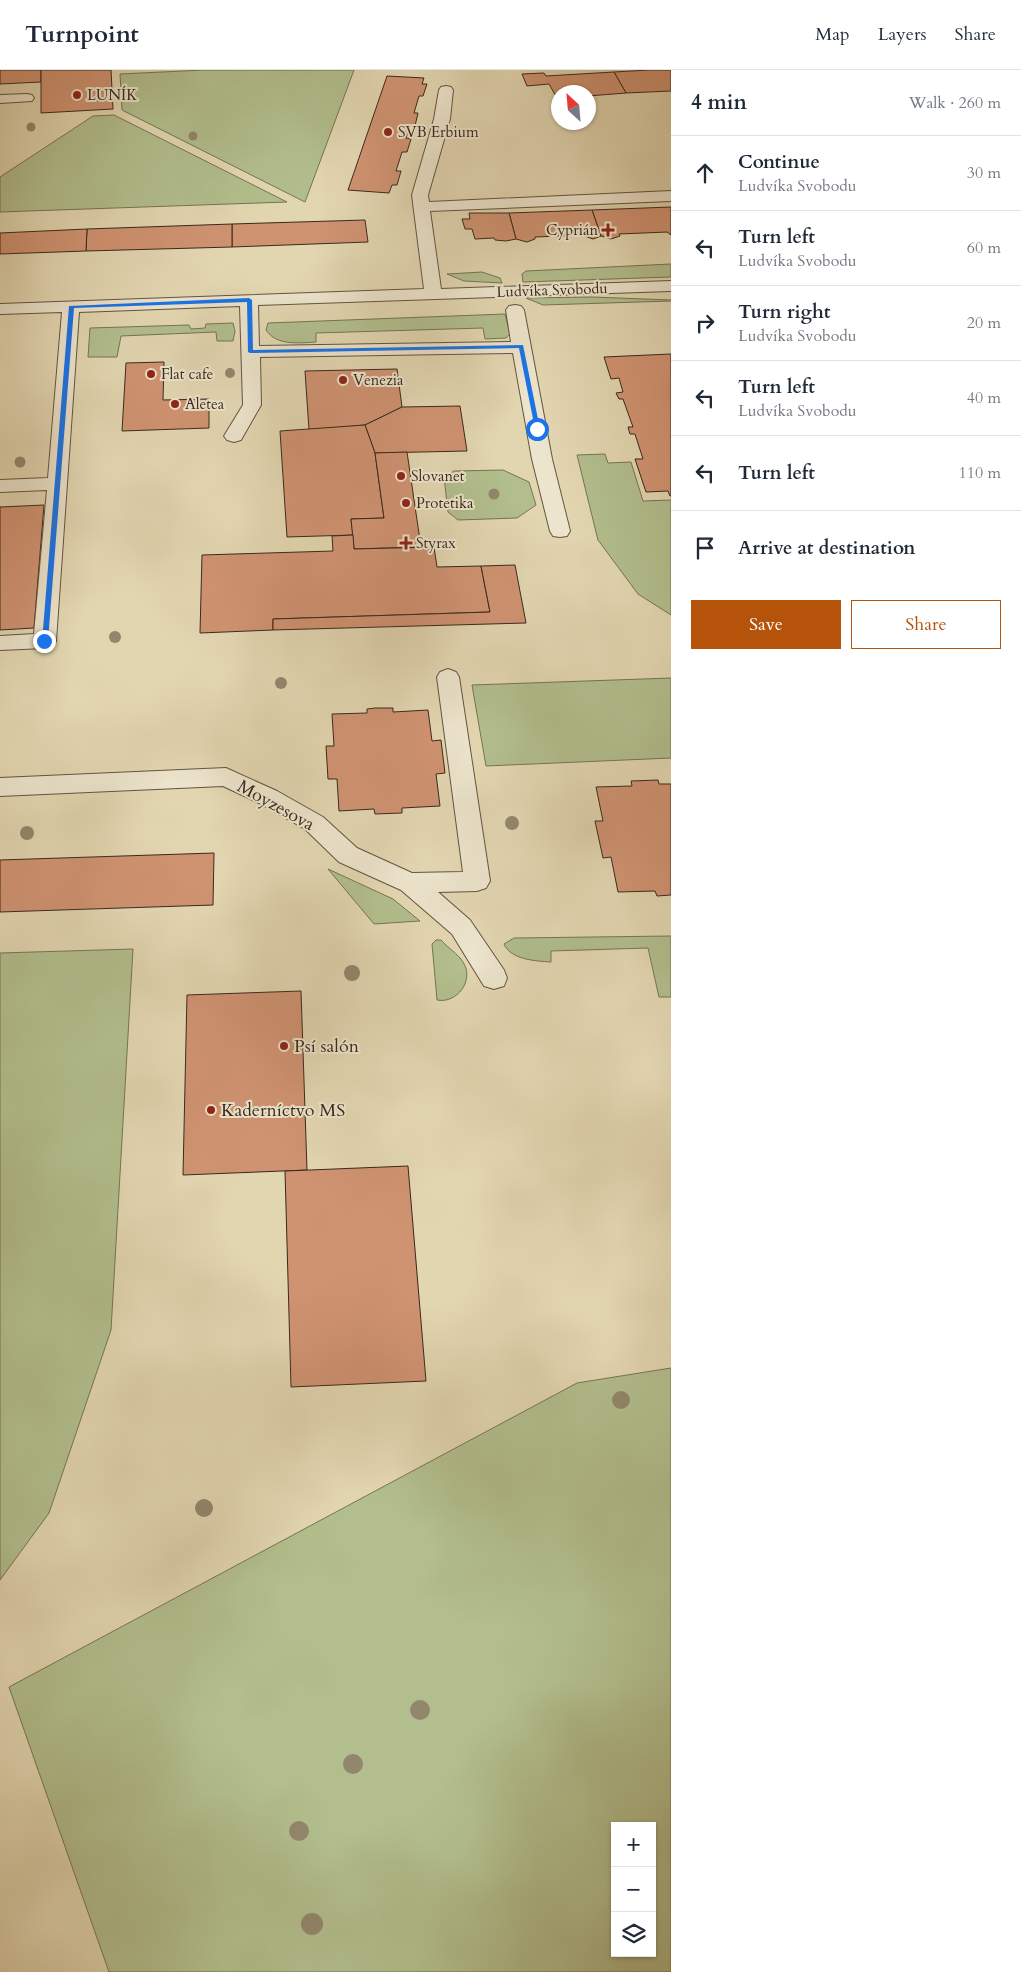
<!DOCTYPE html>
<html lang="en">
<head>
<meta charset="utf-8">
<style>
  body { margin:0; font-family:Cardo,serif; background:#f2f2f3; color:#1f2937 }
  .controls { position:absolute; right:15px; bottom:15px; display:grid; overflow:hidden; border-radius:0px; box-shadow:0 1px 4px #0004 }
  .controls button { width:45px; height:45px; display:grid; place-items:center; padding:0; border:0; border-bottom:1px solid #e0e1e3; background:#fff; color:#1f2937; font:25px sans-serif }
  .compass { position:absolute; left:551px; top:15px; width:45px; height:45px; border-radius:50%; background:#fff; box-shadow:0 1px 4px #0004; rotate:334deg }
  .stop { position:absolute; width:15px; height:15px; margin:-11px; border:4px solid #1a73e8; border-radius:50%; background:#fff }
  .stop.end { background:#1a73e8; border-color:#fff; box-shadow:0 1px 5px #0008 }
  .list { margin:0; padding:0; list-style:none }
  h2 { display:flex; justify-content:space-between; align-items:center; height:65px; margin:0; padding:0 20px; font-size:21px }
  h2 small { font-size:16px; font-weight:400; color:#747a83 }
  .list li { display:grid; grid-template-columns:32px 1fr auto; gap:15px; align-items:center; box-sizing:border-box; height:75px; padding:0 20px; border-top:1px solid #e0e1e3 }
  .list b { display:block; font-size:19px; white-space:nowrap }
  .list p { margin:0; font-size:16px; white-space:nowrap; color:#747a83 }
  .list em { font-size:16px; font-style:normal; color:#747a83 }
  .actions { display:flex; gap:10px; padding:15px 20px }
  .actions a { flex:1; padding:11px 0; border:1px solid #b45309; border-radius:0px; text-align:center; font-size:18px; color:#b45309 }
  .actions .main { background:#b45309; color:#fff }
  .icon { flex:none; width:28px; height:28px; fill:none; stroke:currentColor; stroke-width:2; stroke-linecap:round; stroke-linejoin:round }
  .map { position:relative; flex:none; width:671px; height:1902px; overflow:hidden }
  header { display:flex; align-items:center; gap:30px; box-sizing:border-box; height:70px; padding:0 25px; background:#fff; border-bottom:1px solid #e0e1e3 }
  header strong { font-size:24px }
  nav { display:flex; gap:28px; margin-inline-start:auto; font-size:18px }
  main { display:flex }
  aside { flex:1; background:#fff }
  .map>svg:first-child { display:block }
  .green { fill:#b2be8d; stroke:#767454; fill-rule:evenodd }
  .building { fill:#d09372; stroke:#39291c }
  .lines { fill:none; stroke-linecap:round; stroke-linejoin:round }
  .minor-casing { stroke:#635441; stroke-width:2 }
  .minor { fill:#ece4cc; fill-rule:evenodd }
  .tree { fill:#92876c }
  .route { fill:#1a73e8 }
  .poi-dot { fill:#8f2418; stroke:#ece4cc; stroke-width:2 }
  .labels { text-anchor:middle; stroke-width:4; stroke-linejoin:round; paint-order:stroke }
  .far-poi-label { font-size:15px; fill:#39291c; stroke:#ece4cc; text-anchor:start }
  .far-street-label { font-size:15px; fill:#39291c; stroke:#ece4cc }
  .street-label { font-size:18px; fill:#39291c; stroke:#ece4cc }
  .poi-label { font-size:18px; fill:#39291c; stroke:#ece4cc; text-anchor:start }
</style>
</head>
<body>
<header>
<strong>Turnpoint</strong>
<nav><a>Map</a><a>Layers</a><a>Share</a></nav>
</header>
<main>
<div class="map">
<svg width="671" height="1902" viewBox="0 0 671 1902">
  <rect width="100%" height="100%" fill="#e2d6b1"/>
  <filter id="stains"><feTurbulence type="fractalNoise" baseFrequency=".004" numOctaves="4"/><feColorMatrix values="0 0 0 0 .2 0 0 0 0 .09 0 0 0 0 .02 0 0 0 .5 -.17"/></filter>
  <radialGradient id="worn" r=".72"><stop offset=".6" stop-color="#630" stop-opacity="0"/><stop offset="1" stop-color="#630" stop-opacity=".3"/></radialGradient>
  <!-- green -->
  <g class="green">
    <path d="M204,0H354L305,132L122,40L120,4Z"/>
    <path d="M114,45L287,132L0,142V107L93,46Z"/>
    <path d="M671,194V207L523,212L522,204L526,201Z"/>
    <path d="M482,202L500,208L502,213L464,211L447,204Z"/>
    <path d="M592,227L671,230V231L543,235L526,228Z"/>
    <path d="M505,244L510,264L506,268L485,269L483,258L316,263V272C300,273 276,276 266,260L268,253Z"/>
    <path d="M233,253L235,261L233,271H217L216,262L121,266L117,287H88L90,258L189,255L191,259L205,258L206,254Z"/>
    <path d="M605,384L608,393L631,392L643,431L671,430V545L638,524L598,470L577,385Z"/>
    <path d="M503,400L529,412L536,435L517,448L458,450L448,442L444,407L454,401Z"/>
    <path d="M671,608V688L486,696L472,615Z"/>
    <path d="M328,799L393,829L420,851L374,854Z"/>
    <path d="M671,866V927H659L648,878L551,881V892C536,891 511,890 504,874L514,868Z"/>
    <path d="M436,870H441C447,877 458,884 463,892C475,910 457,934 437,930L432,874Z"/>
    <path d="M133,879L111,1260L49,1443L0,1510V883Z"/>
    <path d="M671,1298V1902H109L9,1617L577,1313ZM615,1756H652V1883H615Z"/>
  </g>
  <!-- building -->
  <g class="building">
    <path d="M0,0H47H41V12L0,14Z"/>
    <path d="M41,0H111L113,39L41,43Z"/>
    <path d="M649,0H671V21L626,23L614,2Z"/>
    <path d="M614,2L626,23L588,26V22H558V28H557L549,14L527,16L522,4L544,3L546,6Z"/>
    <path d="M387,6L424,8L422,14H427L423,26H419L414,43H418L415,56H410L406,68L411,69L407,82H402L396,101H401L397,115H392L389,123L348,120Z"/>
    <path d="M671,137V165L667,162L619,164L620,166L611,169L601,166L592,140Z"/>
    <path d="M592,140L601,166L593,169L582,165L535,167V169L527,172L516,169L509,143Z"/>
    <path d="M469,143H509L516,169L506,171L495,170L494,168L475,169L472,159H465L462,149H470Z"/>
    <path d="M365,150L368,172L232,177V154Z"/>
    <path d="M232,154V177L86,181L87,159Z"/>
    <path d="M87,159L86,181L0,184V163Z"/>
    <path d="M671,284V426H670L668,421L646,422L635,389H643L635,364H630L628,357H633L623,329H619L616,323L623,322L619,308L611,309L604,287Z"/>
    <path d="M164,292L163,330L209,329V358L122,361L126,293Z"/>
    <path d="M397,299L402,337L365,355L309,360L305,301Z"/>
    <path d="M460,336L467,381L375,383L365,355L402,337Z"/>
    <path d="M365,355L375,383L384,448L351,449L353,465L287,467L280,361Z"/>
    <path d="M407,382L421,477L354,479L351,449L384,448L375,383Z"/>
    <path d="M44,435L34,558L0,560V437Z"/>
    <path d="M353,465L354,479L434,477L437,497L481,496L490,542L273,549V560L200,563L202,485L333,481L332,466Z"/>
    <path d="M515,495L526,553L273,560V549L490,542L481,496Z"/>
    <path d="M375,638H393V642L428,640L432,671L441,670L443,687L445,703L436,704L440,736L402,738V743L375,744L374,739L339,741L337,709H328L326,676H334L332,644L367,643V639Z"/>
    <path d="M658,710L659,714H671V825L657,826L655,821L618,822L611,787L603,788L595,751H603L596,717L632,716L631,711Z"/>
    <path d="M214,783L213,835L0,842V790Z"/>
    <path d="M301,921L307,1100L183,1105L187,925Z"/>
    <path d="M408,1096L426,1311L291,1317L285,1101Z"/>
  </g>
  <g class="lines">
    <defs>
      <g id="minor">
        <path d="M446,16L451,17L453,20L450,49L428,125L429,132L671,121V131L430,141L441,219L671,211V221L258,235L259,276L511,272L506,240L509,236L515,235L521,236L524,240L552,389L570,461L567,466L560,467L553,466L550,461L532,389L513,283L260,287L261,335L241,370L234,372L227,370L224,366L243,335L240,236L79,242L56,571L53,576L45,578L0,580V566L34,564L47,420L0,422V410L48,408L62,242L0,244V234L424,219L412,125L434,49L439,20L441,17Z"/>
        <path d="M27,24L32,25L34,28L32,31L0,33V25Z"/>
        <path d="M448,599L456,602L459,607L490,811L486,818L477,821L438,822L470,850L504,900L507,908L504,916L494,919L484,916L452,864L401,820L339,792L305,759L259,733L223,716L0,726V708L226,698L277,721L323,747L357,778L412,803L463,802L437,607L440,602Z"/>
      </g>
    </defs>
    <!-- minor casing -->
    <use href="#minor" class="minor-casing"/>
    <!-- minor -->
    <use href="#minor" class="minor"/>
  </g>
  <!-- trees -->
  <g class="tree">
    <circle cx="31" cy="57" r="4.5"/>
    <circle cx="193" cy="66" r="4.5"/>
    <circle cx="230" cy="303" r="5"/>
    <circle cx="20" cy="392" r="5.5"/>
    <circle cx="494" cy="424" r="5.5"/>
    <circle cx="115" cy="567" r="6"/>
    <circle cx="281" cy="613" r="6"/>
    <circle cx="512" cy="753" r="7"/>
    <circle cx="27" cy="763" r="7"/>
    <circle cx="352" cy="903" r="8"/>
    <circle cx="621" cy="1330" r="9"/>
    <circle cx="204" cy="1438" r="9"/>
    <circle cx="420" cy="1640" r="10"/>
    <circle cx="353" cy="1694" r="10"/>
    <circle cx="299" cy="1761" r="10"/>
    <circle cx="312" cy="1854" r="11"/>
  </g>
  <!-- route -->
  <path class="route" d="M249,228L252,230L253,280L523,275L540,359L537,361L535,359L519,278L250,283L248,282L247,232L74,238L48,571L42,572L69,236Z"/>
  <!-- markers -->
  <g class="poi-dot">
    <circle cx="77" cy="25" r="5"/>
    <circle cx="388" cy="62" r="5"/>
    <path d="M605.5 152.5h5v5h5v5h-5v5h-5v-5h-5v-5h5z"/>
    <circle cx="151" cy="304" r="5"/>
    <circle cx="343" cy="310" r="5"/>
    <circle cx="175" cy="334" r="5"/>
    <circle cx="401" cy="406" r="5"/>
    <circle cx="406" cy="433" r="5"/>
    <path d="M403.5 465.5h5v5h5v5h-5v5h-5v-5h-5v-5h5z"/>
    <circle cx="284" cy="976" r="5"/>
    <circle cx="211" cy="1040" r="5"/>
  </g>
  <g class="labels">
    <!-- far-poi labels -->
    <g class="far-poi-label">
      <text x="87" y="30">LUNÍK</text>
      <text x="398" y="67">SVB Erbium</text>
      <text x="598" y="165" text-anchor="end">Cyprián</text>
      <text x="161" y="309">Flat cafe</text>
      <text x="353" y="315">Venezia</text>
      <text x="185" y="339">Aletea</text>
      <text x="411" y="411">Slovanet</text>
      <text x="416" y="438">Protetika</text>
      <text x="416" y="478">Styrax</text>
    </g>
    <!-- far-street labels -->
    <g class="far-street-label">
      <text transform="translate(552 220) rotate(-2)" y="5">Ludvíka Svobodu</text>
    </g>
    <!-- street labels -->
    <g class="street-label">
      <text transform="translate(276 735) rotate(29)" y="6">Moyzesova</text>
    </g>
    <!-- poi labels -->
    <g class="poi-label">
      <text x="294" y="982">Psí salón</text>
      <text x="221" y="1046">Kaderníctvo MS</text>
    </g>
  </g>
  <rect width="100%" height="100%" filter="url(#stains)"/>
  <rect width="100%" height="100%" fill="url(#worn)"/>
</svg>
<div class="controls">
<button>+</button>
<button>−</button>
<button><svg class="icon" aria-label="layers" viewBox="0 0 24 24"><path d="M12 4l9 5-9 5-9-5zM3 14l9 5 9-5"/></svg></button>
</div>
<svg class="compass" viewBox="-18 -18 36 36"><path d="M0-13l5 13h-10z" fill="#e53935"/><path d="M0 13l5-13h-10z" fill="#747a83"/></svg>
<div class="stop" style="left:537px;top:359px"></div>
<div class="stop end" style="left:44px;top:571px"></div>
</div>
<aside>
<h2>4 min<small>Walk · 260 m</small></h2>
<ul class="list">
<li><svg class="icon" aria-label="ahead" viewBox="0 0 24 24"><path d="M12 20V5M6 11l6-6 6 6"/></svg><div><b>Continue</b><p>Ludvíka Svobodu</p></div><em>30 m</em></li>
<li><svg class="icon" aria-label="left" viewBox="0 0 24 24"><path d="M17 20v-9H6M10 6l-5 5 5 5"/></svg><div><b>Turn left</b><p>Ludvíka Svobodu</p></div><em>60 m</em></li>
<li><svg class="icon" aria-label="right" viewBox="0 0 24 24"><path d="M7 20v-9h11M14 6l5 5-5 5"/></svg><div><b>Turn right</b><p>Ludvíka Svobodu</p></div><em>20 m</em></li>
<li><svg class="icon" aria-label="left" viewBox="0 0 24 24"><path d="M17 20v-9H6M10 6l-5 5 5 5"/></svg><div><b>Turn left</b><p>Ludvíka Svobodu</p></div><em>40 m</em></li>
<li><svg class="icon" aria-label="left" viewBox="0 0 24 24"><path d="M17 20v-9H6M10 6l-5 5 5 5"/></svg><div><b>Turn left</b></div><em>110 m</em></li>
<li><svg class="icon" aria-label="arrive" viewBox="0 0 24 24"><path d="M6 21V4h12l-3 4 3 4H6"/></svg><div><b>Arrive at destination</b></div></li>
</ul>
<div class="actions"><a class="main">Save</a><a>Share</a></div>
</aside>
</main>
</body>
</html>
